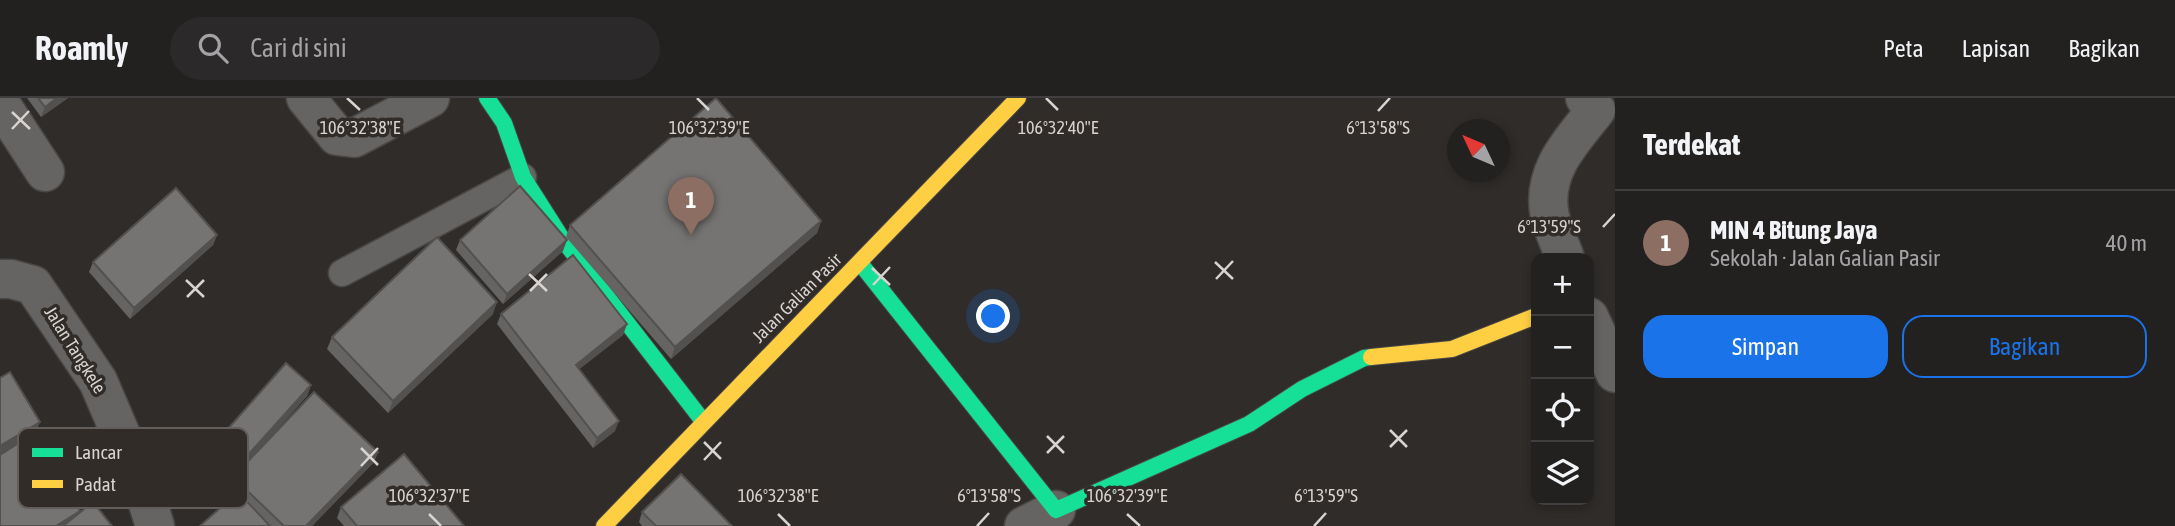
<!DOCTYPE html>
<html lang="id">
<head>
<meta charset="utf-8">
<style>
  body { margin:0; font-family:"Asap Condensed",sans-serif; background:#2b2929; color:#f1f3f6 }
  .controls { position:absolute; right:21px; bottom:21px; display:grid; overflow:hidden; border-radius:14px; box-shadow:0 4px 10px #0003 }
  .controls button { width:63px; height:63px; display:grid; place-items:center; padding:0; border:0; border-bottom:2px solid #403e3e; background:#232120; color:#f1f3f6; font:35px sans-serif }
  .compass { position:absolute; left:1447px; top:21px; width:63px; height:63px; border-radius:50%; background:#232120; box-shadow:0 4px 10px #0003; rotate:314deg }
  .you { position:absolute; left:994px; top:219px; width:24px; height:24px; margin:-18px; border:5px solid #fff; border-radius:50%; background:#1a73e8; box-shadow:0 0 0 10px #1a73e833 }
  .badge { display:grid; place-items:center; width:46px; height:46px; border-radius:50%; background:#1a73e8; color:#fff; font-size:23px; font-weight:700 }
  .pin { position:absolute; translate:-50% -58px; filter:drop-shadow(0 2px 4px #0008) }
  .pin::after { content:''; position:absolute; top:37px; width:24px; height:21px; background:inherit; clip-path:polygon(0 0,100% 0,50% 100%) }
  .list { margin:0; padding:0; list-style:none }
  h2 { display:flex; justify-content:space-between; align-items:center; height:91px; margin:0; padding:0 28px; font-size:30px }
  h2 small { font-size:23px; font-weight:400; color:#a3a3a5 }
  .list li { display:grid; grid-template-columns:46px 1fr auto; gap:21px; align-items:center; box-sizing:border-box; height:105px; padding:0 28px; border-top:2px solid #403e3e }
  .list b { display:block; font-size:26px; white-space:nowrap }
  .list p { margin:0; font-size:23px; white-space:nowrap; color:#a3a3a5 }
  .list em { font-size:23px; font-style:normal; color:#a3a3a5 }
  .actions { display:flex; gap:14px; padding:21px 28px }
  .actions a { flex:1; padding:16px 0; border:2px solid #1a73e8; border-radius:21px; text-align:center; font-size:24px; color:#1a73e8 }
  .actions .main { background:#1a73e8; color:#fff }
  .icon { flex:none; width:38px; height:38px; fill:none; stroke:currentColor; stroke-width:2; stroke-linecap:round; stroke-linejoin:round }
  .map { position:relative; flex:none; width:1615px; height:428px; overflow:hidden }
  header { display:flex; align-items:center; gap:42px; box-sizing:border-box; height:98px; padding:0 35px; background:#232120; border-bottom:2px solid #403e3e }
  header strong { font-size:33px }
  nav { display:flex; gap:38px; margin-inline-start:auto; font-size:24px }
  .search { width:490px; height:63px; background:#2b2929; display:flex; align-items:center; gap:18px; box-sizing:border-box; padding:0 24px; border-radius:38px; color:#a3a3a5; font-size:26px }
  main { display:flex }
  aside { flex:1; background:#232120 }
  .map>svg:first-child { display:block }
  .lines { fill:none; stroke-linecap:round; stroke-linejoin:round }
  .lane-casing { stroke:#494745; stroke-width:29 }
  .street-casing { stroke:#494745; stroke-width:41 }
  .fast-casing { stroke:#494745; stroke-width:18 }
  .slow-casing { stroke:#494745; stroke-width:18 }
  .lane { stroke:#666462; stroke-width:26 }
  .street { stroke:#666462; stroke-width:38 }
  .fast { stroke:#16e098; stroke-width:16 }
  .slow { stroke:#ffcf43; stroke-width:16 }
  .wall { fill:#656462 }
  .shaded-wall { fill:#535150 }
  .building { fill:#767472; stroke:#535150; stroke-width:2 }
  .ticks { fill:none; stroke:#d7d4d1; stroke-width:2.5 }
  .labels { text-anchor:middle; stroke-width:7; stroke-linejoin:round; paint-order:stroke }
  .street-label { font-size:18px; fill:#d7d4d1; stroke:#312c28 }
  .key { fill:#312c28; stroke:#635e5b; stroke-width:2 }
  .key-label { font-size:19px; fill:#d7d4d1 }
  .ticks-label { font-size:18px; text-anchor:middle; fill:#d7d4d1; stroke:#312c28; stroke-width:7; stroke-linejoin:round; paint-order:stroke }
</style>
</head>
<body>
<header>
<strong>Roamly</strong>
<div class="search"><svg class="icon" aria-label="search" viewBox="0 0 24 24"><circle cx="10" cy="10" r="6"/><path d="M15 15l6 6"/></svg>Cari di sini</div>
<nav><a>Peta</a><a>Lapisan</a><a>Bagikan</a></nav>
</header>
<main>
<div class="map">
<svg width="1615" height="428" viewBox="0 0 1615 428">
  <rect width="100%" height="100%" fill="#2f2c2a"/>
  <g class="lines">
    <defs>
      <path id="lane" d="M342,175L523,79"/>
      <g id="street">
        <path d="M306,0L337,38L354,40L430,0"/>
        <path d="M0,5L45,74"/>
        <path d="M1565,160C1560,145 1551,129 1549,113C1543,71 1572,43 1596,12L1585,0"/>
        <path d="M0,181H11L33,187L98,283L142,386L155,428"/>
        <path d="M1589,219L1615,275"/>
        <path d="M1024,428L1056,412"/>
      </g>
      <g id="fast">
        <path d="M487,0L504,25L523,79L563,142L703,323"/>
        <path d="M860,165L1056,412L1249,326L1302,291L1364,260L1371,259"/>
      </g>
      <g id="slow">
        <path d="M1371,259L1452,251L1536,218"/>
        <path d="M604,428L1018,0"/>
      </g>
    </defs>
    <!-- lane casing -->
    <use href="#lane" class="lane-casing"/>
    <!-- street casing -->
    <use href="#street" class="street-casing"/>
    <!-- fast casing -->
    <use href="#fast" class="fast-casing"/>
    <!-- slow casing -->
    <use href="#slow" class="slow-casing"/>
    <!-- lane -->
    <use href="#lane" class="lane"/>
    <!-- street -->
    <use href="#street" class="street"/>
    <!-- fast -->
    <use href="#fast" class="fast"/>
    <!-- slow -->
    <use href="#slow" class="slow"/>
  </g>
  <!-- wall -->
  <g class="wall">
    <path d="M27,0H68L41,19Z"/>
    <path d="M821,123L817,135L671,261L566,139L570,127Z"/>
    <path d="M217,137L213,147L130,221L89,174L93,164Z"/>
    <path d="M460,142L563,153L503,206L456,152Z"/>
    <path d="M493,216L388,315L327,251L332,239Z"/>
    <path d="M501,216L627,226L623,237L579,271L615,333L593,350L497,226Z"/>
    <path d="M311,287L307,298L250,361L378,354L374,364L312,428H200L236,396L229,390L232,381L224,390L200,369L204,358Z"/>
    <path d="M341,409L464,428H344L337,420Z"/>
    <path d="M642,414L732,428H642L639,424Z"/>
  </g>
  <!-- shaded-wall -->
  <g class="shaded-wall">
    <path d="M57,0H68L41,19L45,9Z"/>
    <path d="M821,123L817,135L671,261L675,249Z"/>
    <path d="M217,137L213,147L130,221L134,210Z"/>
    <path d="M567,142L563,153L503,206L507,196Z"/>
    <path d="M497,204L493,216L388,315L393,303Z"/>
    <path d="M627,226L623,237L572,277L576,267Z"/>
    <path d="M311,287L307,298L224,390L228,379Z"/>
    <path d="M619,323L615,333L593,350L597,340Z"/>
    <path d="M40,324L36,334L0,356V348Z"/>
    <path d="M378,354L374,364L312,428H306Z"/>
    <path d="M80,413L77,423L69,428H56Z"/>
  </g>
  <!-- building -->
  <g class="building">
    <path d="M38,0H57L45,9Z"/>
    <path d="M716,0L821,123L675,249L570,127Z"/>
    <path d="M520,88L567,142L507,196L460,142Z"/>
    <path d="M176,90L217,137L134,210L93,164Z"/>
    <path d="M437,139L497,204L393,303L332,239Z"/>
    <path d="M573,157L627,226L576,267L619,323L597,340L501,216Z"/>
    <path d="M286,265L311,287L228,379L204,358Z"/>
    <path d="M10,274L40,324L0,348V280Z"/>
    <path d="M314,294L378,354L306,428H284L233,379Z"/>
    <path d="M33,336L80,413L56,428H0V357Z"/>
    <path d="M404,356L464,428H357L341,409Z"/>
    <path d="M681,376L732,428H656L642,414Z"/>
    <path d="M238,394L270,428H200Z"/>
    <path d="M93,404L112,428H63Z"/>
  </g>
  <!-- ticks -->
  <path class="ticks" d="M347,0L360,12M697,0L709,12M1046,0L1058,12M1378,13L1390,0M12,14L30,31M12,31L29,13M1603,129L1615,116M1215,164L1233,181M872,170L890,187M529,176L547,193M1216,181L1233,163M186,182L204,199M873,187L890,169M530,193L547,176M187,199L204,182M1390,332L1407,349M1047,338L1064,355M704,344L721,361M1390,349L1407,332M361,350L378,367M1047,355L1064,338M704,362L721,344M361,368L378,350M429,416L441,428M778,416L790,428M1127,416L1140,428M977,428L989,415M1314,428L1326,415"/>
  <g class="labels">
    <!-- street labels -->
    <g class="street-label">
      <text transform="translate(797 200) rotate(-45)" y="6">Jalan Galian Pasir</text>
      <text transform="translate(75 252) rotate(58)" y="6">Jalan Tangkele</text>
    </g>
  </g>
  <!-- legend -->
  <rect x="18" y="330" width="230" height="80" rx="10" class="key"/>
  <rect x="32" y="350" width="31" height="9" fill="#16e098"/>
  <rect x="32" y="382" width="31" height="8" fill="#ffcf43"/>
  <g class="key-label">
    <text x="75" y="361">Lancar</text>
    <text x="75" y="393">Padat</text>
  </g>
  <g class="ticks-label">
    <text x="360" y="36">106°32'38"E</text>
    <text x="709" y="36">106°32'39"E</text>
    <text x="1058" y="36">106°32'40"E</text>
    <text x="1378" y="36">6°13'58"S</text>
    <text x="1549" y="135">6°13'59"S</text>
    <text x="989" y="404">6°13'58"S</text>
    <text x="1326" y="404">6°13'59"S</text>
    <text x="429" y="404">106°32'37"E</text>
    <text x="778" y="404">106°32'38"E</text>
    <text x="1127" y="404">106°32'39"E</text>
  </g>
</svg>
<div class="controls">
<button>+</button>
<button>−</button>
<button><svg class="icon" aria-label="locate" viewBox="0 0 24 24"><circle cx="12" cy="12" r="6"/><path d="M12 2v4M12 18v4M2 12h4M18 12h4"/></svg></button>
<button><svg class="icon" aria-label="layers" viewBox="0 0 24 24"><path d="M12 4l9 5-9 5-9-5zM3 14l9 5 9-5"/></svg></button>
</div>
<svg class="compass" viewBox="-18 -18 36 36"><path d="M0-13l5 13h-10z" fill="#e53935"/><path d="M0 13l5-13h-10z" fill="#a3a3a5"/></svg>
<div class="you"></div>
<div class="pin badge" style="left:691px;top:137px;background:#8d6e63">1</div>
</div>
<aside>
<h2>Terdekat<small></small></h2>
<ul class="list">
<li><span class="badge" style="background:#8d6e63">1</span><div><b>MIN 4 Bitung Jaya</b><p>Sekolah · Jalan Galian Pasir</p></div><em>40 m</em></li>
</ul>
<div class="actions"><a class="main">Simpan</a><a>Bagikan</a></div>
</aside>
</main>
</body>
</html>
